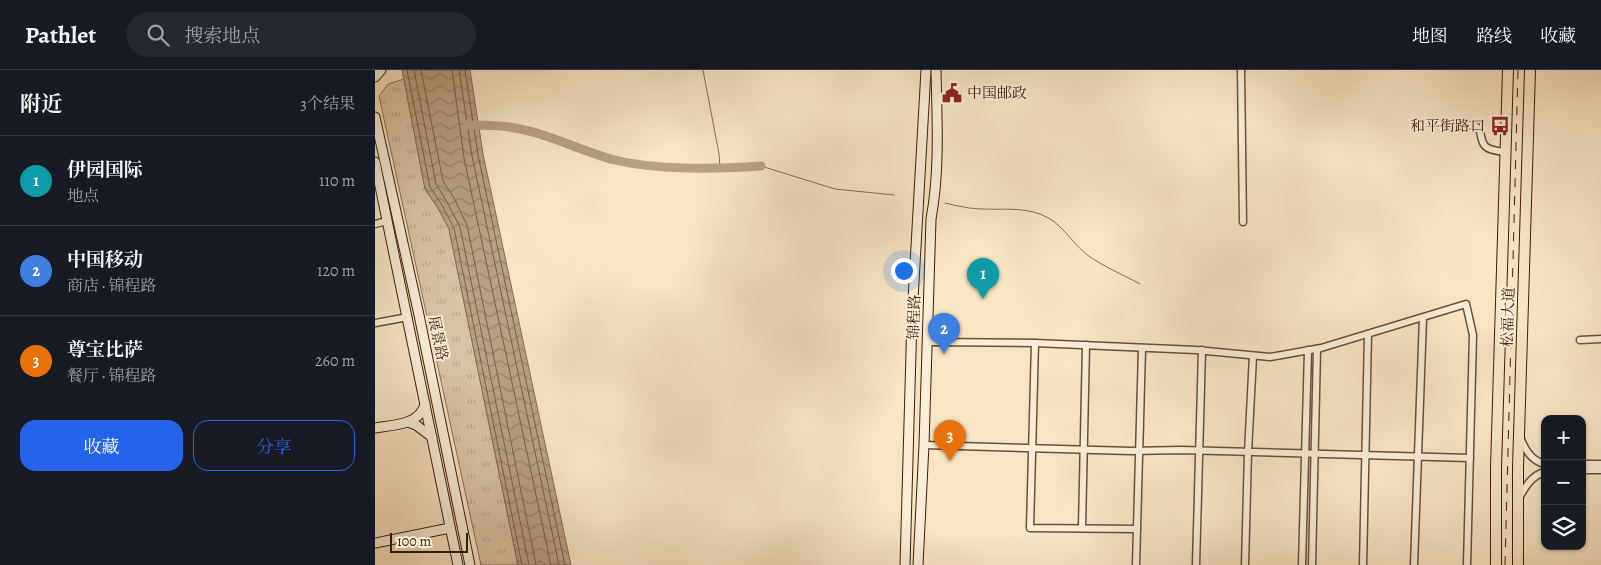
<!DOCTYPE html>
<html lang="zh">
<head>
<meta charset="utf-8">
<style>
  body { margin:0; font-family:Alegreya,"Noto Serif SC",serif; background:#242831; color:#f1f3f6 }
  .controls { position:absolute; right:15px; bottom:15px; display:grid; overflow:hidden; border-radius:10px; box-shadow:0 1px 4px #0004 }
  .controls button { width:45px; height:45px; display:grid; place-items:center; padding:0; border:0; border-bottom:1px solid #363941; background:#171b24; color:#f1f3f6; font:25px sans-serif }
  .scale { position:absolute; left:15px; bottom:12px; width:78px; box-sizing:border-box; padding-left:5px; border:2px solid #3c1e07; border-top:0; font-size:14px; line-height:18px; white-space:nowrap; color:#3c1e07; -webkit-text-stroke:4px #faeed9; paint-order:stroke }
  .you { position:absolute; left:528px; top:200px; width:18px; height:18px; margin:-12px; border:4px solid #fff; border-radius:50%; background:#1a73e8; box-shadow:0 0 0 8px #1a73e833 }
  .badge { display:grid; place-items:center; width:32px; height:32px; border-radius:50%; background:#2563eb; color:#fff; font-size:16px; font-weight:700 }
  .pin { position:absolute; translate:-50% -41px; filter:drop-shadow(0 1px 2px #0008) }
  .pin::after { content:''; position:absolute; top:26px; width:18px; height:15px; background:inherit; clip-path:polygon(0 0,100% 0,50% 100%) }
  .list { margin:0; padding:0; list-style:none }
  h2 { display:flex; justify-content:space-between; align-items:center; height:65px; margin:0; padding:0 20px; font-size:21px }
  h2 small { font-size:16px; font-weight:400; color:#9ea1a6 }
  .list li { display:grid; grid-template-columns:32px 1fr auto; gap:15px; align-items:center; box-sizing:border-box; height:90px; padding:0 20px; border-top:1px solid #363941 }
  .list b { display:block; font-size:19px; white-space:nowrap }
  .list p { margin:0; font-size:16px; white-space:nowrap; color:#9ea1a6 }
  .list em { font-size:16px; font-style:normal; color:#9ea1a6 }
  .actions { display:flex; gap:10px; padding:15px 20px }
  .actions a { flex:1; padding:11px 0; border:1px solid #2563eb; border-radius:15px; text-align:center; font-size:18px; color:#2563eb }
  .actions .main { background:#2563eb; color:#fff }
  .icon { flex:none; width:28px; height:28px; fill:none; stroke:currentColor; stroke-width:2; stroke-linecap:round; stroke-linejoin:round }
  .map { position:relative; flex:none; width:1226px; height:495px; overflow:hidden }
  header { display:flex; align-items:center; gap:30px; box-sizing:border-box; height:70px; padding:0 25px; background:#171b24; border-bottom:1px solid #363941 }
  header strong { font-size:24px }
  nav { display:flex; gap:28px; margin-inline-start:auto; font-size:18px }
  .search { width:350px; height:45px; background:#242831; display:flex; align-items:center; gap:12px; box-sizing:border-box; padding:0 18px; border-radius:28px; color:#9ea1a6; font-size:19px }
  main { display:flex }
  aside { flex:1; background:#171b24 }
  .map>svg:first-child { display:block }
  .grass { fill:url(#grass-tufts); stroke:#8a7056 }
  .water { fill:url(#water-waves); stroke:#866d52 }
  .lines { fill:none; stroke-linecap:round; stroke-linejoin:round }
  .shore { stroke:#7a6046; stroke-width:1 }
  .stream { stroke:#866d52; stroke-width:1 }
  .river { stroke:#b8a184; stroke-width:9 }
  .street-casing { stroke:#6b5036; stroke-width:9 }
  .secondary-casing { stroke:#3c1e07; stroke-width:11 }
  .primary-casing { stroke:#3c1e07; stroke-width:12 }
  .street { stroke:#faeed9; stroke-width:6 }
  .secondary { stroke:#faeed9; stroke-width:9 }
  .primary { stroke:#f8e5c4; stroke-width:10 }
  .rail { stroke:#3c1e07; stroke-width:1; stroke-dasharray:9 9; stroke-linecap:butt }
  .labels { text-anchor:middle; stroke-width:4; stroke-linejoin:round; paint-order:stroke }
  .poi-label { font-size:15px; fill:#3c1e07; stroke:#faeed9; text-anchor:start }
  .street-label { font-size:15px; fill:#3c1e07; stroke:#faeed9 }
</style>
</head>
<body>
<header>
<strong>Pathlet</strong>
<div class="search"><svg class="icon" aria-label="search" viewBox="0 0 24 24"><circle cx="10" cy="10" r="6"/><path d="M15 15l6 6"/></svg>搜索地点</div>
<nav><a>地图</a><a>路线</a><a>收藏</a></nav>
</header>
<main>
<aside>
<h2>附近<small>3个结果</small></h2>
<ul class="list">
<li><span class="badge" style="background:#0f9aa8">1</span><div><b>伊园国际</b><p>地点</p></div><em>110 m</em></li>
<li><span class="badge" style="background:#3f7fe0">2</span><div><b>中国移动</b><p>商店 · 锦程路</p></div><em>120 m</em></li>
<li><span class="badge" style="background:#e8710a">3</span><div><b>尊宝比萨</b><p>餐厅 · 锦程路</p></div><em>260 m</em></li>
</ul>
<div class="actions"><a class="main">收藏</a><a>分享</a></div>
</aside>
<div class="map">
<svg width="1226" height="495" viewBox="0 0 1226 495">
  <defs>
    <pattern id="grass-tufts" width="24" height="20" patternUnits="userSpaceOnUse" patternTransform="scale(1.25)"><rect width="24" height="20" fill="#d8c3a4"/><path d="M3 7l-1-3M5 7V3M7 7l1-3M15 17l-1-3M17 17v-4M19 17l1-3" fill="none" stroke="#baa78c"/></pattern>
    <pattern id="water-waves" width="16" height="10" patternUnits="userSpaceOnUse" patternTransform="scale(1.25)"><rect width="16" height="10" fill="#b8a184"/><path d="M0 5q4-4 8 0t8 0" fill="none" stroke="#97836a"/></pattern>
  </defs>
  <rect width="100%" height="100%" fill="#f8e5c4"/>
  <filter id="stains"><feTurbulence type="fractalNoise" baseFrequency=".004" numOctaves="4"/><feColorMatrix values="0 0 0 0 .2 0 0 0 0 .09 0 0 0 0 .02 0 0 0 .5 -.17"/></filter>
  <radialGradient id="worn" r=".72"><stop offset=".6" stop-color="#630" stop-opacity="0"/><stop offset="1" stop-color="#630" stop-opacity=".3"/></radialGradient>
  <!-- grass -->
  <path class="grass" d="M29,9L50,119L63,138L74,159L143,495H106L4,26L13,14Z"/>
  <!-- water -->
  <path class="water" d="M27,0H95L108,84L196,495H143L74,159L63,138L50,119Z"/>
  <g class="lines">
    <!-- shore -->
    <g class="shore">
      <path d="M32,0L55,117L67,135L79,158L147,495"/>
      <path d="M39,0L61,114L72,132L85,157L154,495"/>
      <path d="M46,0L68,111L79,128L92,155L161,495"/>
      <path d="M77,0L89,88L176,495"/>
      <path d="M84,0L97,86L184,495"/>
      <path d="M90,0L103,85L190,495"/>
    </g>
    <!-- stream -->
    <g class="stream">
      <path d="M328,0L344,84L345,97"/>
      <path d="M386,96L460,119L519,125"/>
      <path d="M570,133C583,136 595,139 608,139C629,140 644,137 665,144C688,153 694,170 711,184C727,196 747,204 765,214"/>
    </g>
    <!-- river -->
    <path class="river" d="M92,55C106,55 120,55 134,57C171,62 205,81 240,90C282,100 343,99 386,96"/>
    <defs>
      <g id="street">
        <path d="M866,0L868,152"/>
        <path d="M1093,55C1111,56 1102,66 1110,76C1115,81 1124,81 1130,82"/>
        <path d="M0,154L12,151"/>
        <path d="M0,253L33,247"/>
        <path d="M1205,270L1226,269"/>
        <path d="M552,272L660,273L821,280L895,287L946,278L1091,234L1098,265L1092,495"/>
        <path d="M660,273L655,458L762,459"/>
        <path d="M1146,369C1150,380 1157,391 1170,394"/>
        <path d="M549,375L756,381L806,380L1095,388"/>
        <path d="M1207,394H1226"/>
        <path d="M1207,400H1226"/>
        <path d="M1144,428C1150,417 1157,405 1170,402"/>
        <path d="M707,458L711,275"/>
        <path d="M761,495L767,278"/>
        <path d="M821,495L827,280"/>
        <path d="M870,495L873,382L878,286"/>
        <path d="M927,495L933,280"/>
        <path d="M937,495L942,279"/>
        <path d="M988,495L993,264"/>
        <path d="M1039,495L1048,248"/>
      </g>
      <g id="secondary">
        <path d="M0,7L6,0"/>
        <path d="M0,47L44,245L95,495"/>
        <path d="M0,92L83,495"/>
        <path d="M33,352L41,355L57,367"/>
        <path d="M0,358C18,355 45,355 50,334"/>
        <path d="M0,473L75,458"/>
        <path d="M530,495L537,247L551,0"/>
        <path d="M543,495L549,375L556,149C565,100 562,50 561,0"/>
      </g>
      <g id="primary">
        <path d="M1121,495V398L1133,0"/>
        <path d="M1143,495V398L1155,0"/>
      </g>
    </defs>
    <!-- street casing -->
    <use href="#street" class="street-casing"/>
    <!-- secondary casing -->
    <use href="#secondary" class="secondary-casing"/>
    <!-- primary casing -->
    <use href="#primary" class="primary-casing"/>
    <!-- street -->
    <use href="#street" class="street"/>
    <!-- secondary -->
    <use href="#secondary" class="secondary"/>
    <!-- primary -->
    <use href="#primary" class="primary"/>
    <!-- rail -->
    <path class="rail" d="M1130,495L1143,0"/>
  </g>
  <!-- icons -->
  <defs>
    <symbol id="civic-bare" viewBox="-9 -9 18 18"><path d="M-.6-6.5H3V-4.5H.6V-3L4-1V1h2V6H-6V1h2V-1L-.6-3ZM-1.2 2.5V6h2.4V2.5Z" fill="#8f2418" stroke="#faeed9" stroke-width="2.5" paint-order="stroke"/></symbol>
    <symbol id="bus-bare" viewBox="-9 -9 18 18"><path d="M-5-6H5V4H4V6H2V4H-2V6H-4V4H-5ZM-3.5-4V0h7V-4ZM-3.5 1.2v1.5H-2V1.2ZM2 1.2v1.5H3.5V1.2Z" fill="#8f2418" stroke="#faeed9" stroke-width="2.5" paint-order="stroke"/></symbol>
  </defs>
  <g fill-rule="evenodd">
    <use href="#civic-bare" x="563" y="9" width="28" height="28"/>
    <use href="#bus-bare" x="1111" y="42" width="28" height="28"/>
  </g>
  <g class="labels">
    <!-- poi labels -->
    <g class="poi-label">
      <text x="592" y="28">中国邮政</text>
      <text x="1110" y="61" text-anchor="end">和平街路口</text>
    </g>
    <!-- street labels -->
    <g class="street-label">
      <text transform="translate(539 247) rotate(-88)" y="5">锦程路</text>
      <text transform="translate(1133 247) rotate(-88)" y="5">松福大道</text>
      <text transform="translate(63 268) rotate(78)" y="5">展景路</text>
    </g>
  </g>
  <rect width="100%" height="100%" filter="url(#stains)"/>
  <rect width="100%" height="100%" fill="url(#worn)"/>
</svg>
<div class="controls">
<button>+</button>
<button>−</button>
<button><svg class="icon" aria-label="layers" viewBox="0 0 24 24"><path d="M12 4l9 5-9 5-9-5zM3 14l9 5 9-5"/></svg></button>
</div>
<div class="scale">100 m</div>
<div class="you"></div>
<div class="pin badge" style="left:608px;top:229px;background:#0f9aa8">1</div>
<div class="pin badge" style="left:569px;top:284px;background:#3f7fe0">2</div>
<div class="pin badge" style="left:575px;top:391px;background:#e8710a">3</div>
</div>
</main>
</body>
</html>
